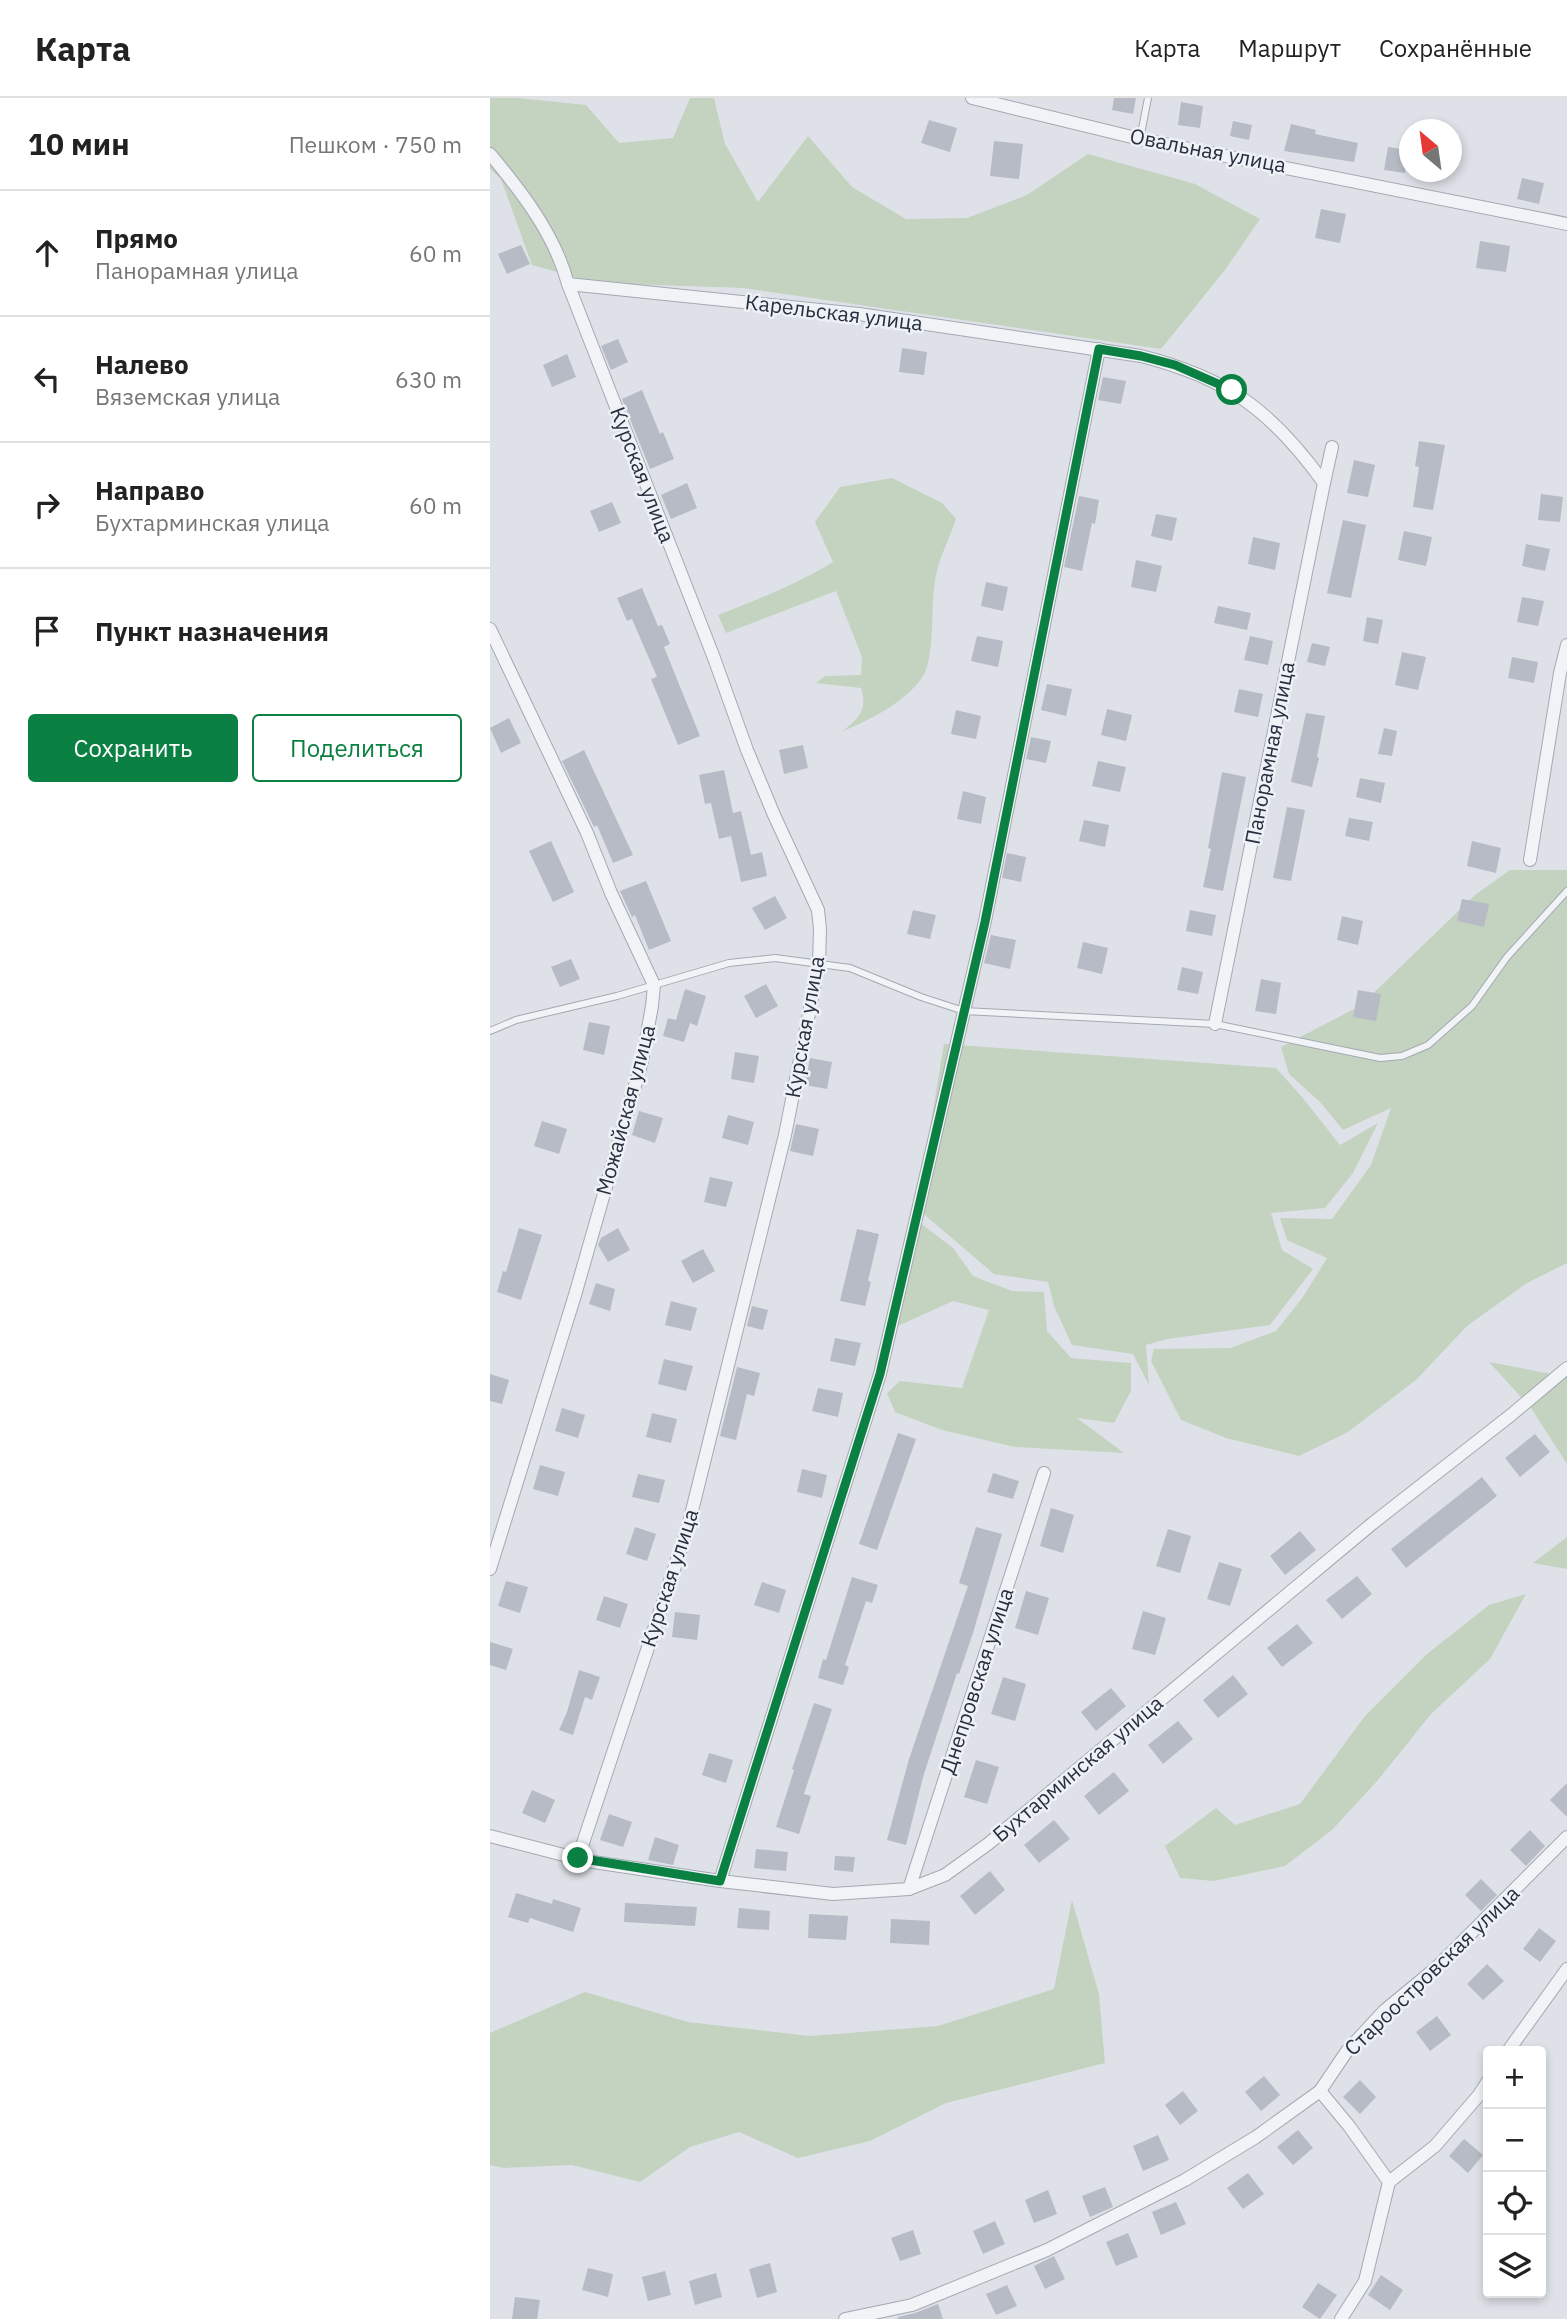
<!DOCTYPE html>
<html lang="ru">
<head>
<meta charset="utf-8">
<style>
  body { margin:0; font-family:"IBM Plex Sans",sans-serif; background:#f6f6f6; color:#222 }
  .controls { position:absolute; right:21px; bottom:21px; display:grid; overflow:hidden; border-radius:7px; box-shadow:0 4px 10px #0003 }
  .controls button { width:63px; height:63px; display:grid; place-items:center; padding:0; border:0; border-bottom:2px solid #e0e0e0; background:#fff; color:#222; font:35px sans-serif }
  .compass { position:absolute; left:909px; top:21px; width:63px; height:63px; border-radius:50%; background:#fff; box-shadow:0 4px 10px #0003; rotate:331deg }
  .stop { position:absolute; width:21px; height:21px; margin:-16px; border:5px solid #0b8043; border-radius:50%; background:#fff }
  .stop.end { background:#0b8043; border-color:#fff; box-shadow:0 2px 7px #0008 }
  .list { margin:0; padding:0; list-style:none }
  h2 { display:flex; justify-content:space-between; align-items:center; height:91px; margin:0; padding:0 28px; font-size:30px }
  h2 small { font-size:23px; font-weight:400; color:#767676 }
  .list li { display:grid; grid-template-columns:46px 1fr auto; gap:21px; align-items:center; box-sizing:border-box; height:126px; padding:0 28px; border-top:2px solid #e0e0e0 }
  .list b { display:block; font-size:26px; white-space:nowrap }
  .list p { margin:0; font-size:23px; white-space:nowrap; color:#767676 }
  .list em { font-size:23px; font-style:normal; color:#767676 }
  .actions { display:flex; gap:14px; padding:21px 28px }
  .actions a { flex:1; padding:16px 0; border:2px solid #0b8043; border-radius:7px; text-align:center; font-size:24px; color:#0b8043 }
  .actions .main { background:#0b8043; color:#fff }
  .icon { flex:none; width:38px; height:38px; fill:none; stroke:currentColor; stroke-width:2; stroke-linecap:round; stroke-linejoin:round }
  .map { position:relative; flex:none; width:1077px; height:2221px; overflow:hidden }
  header { display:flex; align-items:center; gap:42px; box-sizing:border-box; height:98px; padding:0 35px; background:#fff; border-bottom:2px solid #e0e0e0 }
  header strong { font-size:33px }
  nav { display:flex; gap:38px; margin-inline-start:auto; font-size:24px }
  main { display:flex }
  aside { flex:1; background:#fff }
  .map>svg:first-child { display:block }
  .green { fill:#c4d2c0 }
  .building { fill:#b6bbc5 }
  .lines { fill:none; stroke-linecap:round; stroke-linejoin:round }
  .service-casing { stroke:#a3a9b2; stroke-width:8 }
  .minor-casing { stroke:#a3a9b2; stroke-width:14 }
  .service { stroke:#f1f3f6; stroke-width:6 }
  .minor { stroke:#f1f3f6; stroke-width:12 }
  .route { stroke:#0b8043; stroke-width:9 }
  .labels { text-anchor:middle; stroke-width:5; stroke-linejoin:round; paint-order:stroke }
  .street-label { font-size:21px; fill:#272f3f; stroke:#eef1f6 }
</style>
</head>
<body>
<header>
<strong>Карта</strong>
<nav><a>Карта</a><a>Маршрут</a><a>Сохранённые</a></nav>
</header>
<main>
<aside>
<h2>10 мин<small>Пешком · 750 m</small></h2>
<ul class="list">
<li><svg class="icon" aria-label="ahead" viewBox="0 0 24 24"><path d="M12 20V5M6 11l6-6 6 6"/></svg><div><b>Прямо</b><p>Панорамная улица</p></div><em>60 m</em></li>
<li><svg class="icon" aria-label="left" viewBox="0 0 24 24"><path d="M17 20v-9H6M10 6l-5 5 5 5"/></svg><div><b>Налево</b><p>Вяземская улица</p></div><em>630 m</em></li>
<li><svg class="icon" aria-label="right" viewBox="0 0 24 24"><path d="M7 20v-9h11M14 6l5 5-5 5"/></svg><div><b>Направо</b><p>Бухтарминская улица</p></div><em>60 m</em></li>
<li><svg class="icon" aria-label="arrive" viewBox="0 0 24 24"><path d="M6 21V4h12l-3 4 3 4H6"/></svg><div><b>Пункт назначения</b></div></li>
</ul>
<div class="actions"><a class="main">Сохранить</a><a>Поделиться</a></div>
</aside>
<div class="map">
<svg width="1077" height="2221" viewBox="0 0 1077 2221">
  <rect width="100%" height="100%" fill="#dee2e8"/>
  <!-- green -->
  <g class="green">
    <path d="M0,0H28L96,7L129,45L183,40L200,0H224L235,46L268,104L318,38L362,89L416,121L477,120L537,97L598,56L705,86L770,121L735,172L671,251L254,190L106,185L42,167L11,81L0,71Z"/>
    <path d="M402,380L452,405L466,421C460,439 450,458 446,477C440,507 445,540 437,569C428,598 379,623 353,633C369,619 378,613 371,590L326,585L335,578L371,577L372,559L346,493L236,535L228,517C267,502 307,486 343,464L325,424L350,389Z"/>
    <path d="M1020,772H1077V1165L1037,1185L977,1228L926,1282L858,1334L809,1358L736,1340L691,1322L661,1263L664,1251L740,1250L786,1233L813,1199L837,1160L797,1142L790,1120L842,1121L881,1067L901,1010L853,1032L830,1004L799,976L791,949L870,908L985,797Z"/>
    <path d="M454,946L786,970L812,999L850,1047L888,1025L863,1075L835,1110L781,1115L792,1152L823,1171L780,1227L677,1241L656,1247L659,1287L643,1256L582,1247L564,1208L558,1184L504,1176L429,1112L430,1091Z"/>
    <path d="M425,1121L463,1150L483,1178L522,1193L554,1194L557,1233L581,1260L641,1265V1293L624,1325L587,1320L634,1355L525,1349L452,1332L405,1314L397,1295L410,1283L472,1290L499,1212L463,1203L399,1232Z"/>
    <path d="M999,1264L1077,1279V1366L1041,1310Z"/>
    <path d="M1077,1439V1471L1043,1465Z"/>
    <path d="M1036,1496L1000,1561L941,1616L888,1682L842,1732L795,1768L724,1783L690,1780L675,1748L726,1710L745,1727L810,1706L875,1618L937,1556L999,1507Z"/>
    <path d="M582,1802L609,1896L615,1965L456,2005L380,2043L308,2060L249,2034L200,2049L150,2084L82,2067L14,2070L0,2067V1935L95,1894L198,1924L320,1938L448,1928L564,1891Z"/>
  </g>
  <!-- building -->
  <g class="building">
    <path d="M624,0H646L643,16L622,12Z"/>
    <path d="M691,4L713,8L710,30L688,27Z"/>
    <path d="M439,22L467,30L460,54L431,45Z"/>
    <path d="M743,23L762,27L759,42L740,38Z"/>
    <path d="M801,26L826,32L825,36L868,45L864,64L794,53Z"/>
    <path d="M504,43L533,46L529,81L500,78Z"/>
    <path d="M898,49L919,52L915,75L894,72Z"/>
    <path d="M1032,80L1054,85L1049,106L1027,101Z"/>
    <path d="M831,111L856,116L850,145L825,140Z"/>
    <path d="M990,143L1020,148L1016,174L986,170Z"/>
    <path d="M31,147L40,166L17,176L8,156Z"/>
    <path d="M128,241L138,264L121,272L111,248Z"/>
    <path d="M412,250L437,254L434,277L409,274Z"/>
    <path d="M77,256L86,279L62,289L53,267Z"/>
    <path d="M613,279L636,283L631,306L608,302Z"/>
    <path d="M152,292L170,336L173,334L184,361L160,371L132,301Z"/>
    <path d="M929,343L955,347L943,412L923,409L929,369L925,368Z"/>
    <path d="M864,362L885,367L878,399L857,395Z"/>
    <path d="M197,385L207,410L181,421L171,397Z"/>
    <path d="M1051,396L1073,399L1070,424L1048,422Z"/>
    <path d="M589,398L609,402L605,426L602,425L592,473L574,469Z"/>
    <path d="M122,404L131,425L109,434L100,413Z"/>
    <path d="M666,416L687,420L682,443L661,438Z"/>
    <path d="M853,422L876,427L861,500L837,495Z"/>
    <path d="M914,433L942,439L936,468L908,462Z"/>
    <path d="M763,439L790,445L785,472L758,466Z"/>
    <path d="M1036,446L1060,451L1055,473L1032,468Z"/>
    <path d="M646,462L672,468L666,494L641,489Z"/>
    <path d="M496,484L518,489L513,513L491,508Z"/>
    <path d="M152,490L168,528L172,527L180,546L174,549L210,638L188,647L161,581L167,579L142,521L137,523L127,500Z"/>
    <path d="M1032,499L1054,503L1048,528L1027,524Z"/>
    <path d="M728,508L761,515L757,532L724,525Z"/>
    <path d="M877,519L893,522L888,546L873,543Z"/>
    <path d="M487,538L513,543L508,569L481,563Z"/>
    <path d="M760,538L783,543L778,567L754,562Z"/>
    <path d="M822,545L840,549L835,568L817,564Z"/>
    <path d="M912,554L936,559L928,592L905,587Z"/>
    <path d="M1022,559L1048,564L1044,585L1018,580Z"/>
    <path d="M557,586L582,591L576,618L551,612Z"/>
    <path d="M749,591L773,596L768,619L744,614Z"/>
    <path d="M617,611L642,617L636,643L611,637Z"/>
    <path d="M466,612L491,618L486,641L461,636Z"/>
    <path d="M816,615L835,618L827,659L829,660L822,689L801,684Z"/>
    <path d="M19,620L31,645L11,655L0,630Z"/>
    <path d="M894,630L907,633L902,658L888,656Z"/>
    <path d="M541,639L561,643L556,665L536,661Z"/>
    <path d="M313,647L318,670L294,676L289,652Z"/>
    <path d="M94,652L143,757L123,765L107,727L104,729L72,663Z"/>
    <path d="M608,663L636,669L630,694L602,688Z"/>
    <path d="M234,672L243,715L251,713L261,757L272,754L277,778L251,784L241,738L229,741L221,705L215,706L209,677Z"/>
    <path d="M732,674L756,679L733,793L713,789L721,751L718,750Z"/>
    <path d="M870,680L895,685L891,705L866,699Z"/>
    <path d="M473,693L496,699L491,726L467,721Z"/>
    <path d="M797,709L815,712L801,783L783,780Z"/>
    <path d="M859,720L883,724L879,743L855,738Z"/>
    <path d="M594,722L619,727L615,749L589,743Z"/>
    <path d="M61,743L84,794L63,804L39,753Z"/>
    <path d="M982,743L1011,750L1006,775L977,768Z"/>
    <path d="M517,755L536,759L531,784L512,780Z"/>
    <path d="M156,783L181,843L159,852L145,817L142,819L130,793Z"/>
    <path d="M285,798L297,820L275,832L262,810Z"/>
    <path d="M972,801L999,806L994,829L967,823Z"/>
    <path d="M423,812L446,817L440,841L417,836Z"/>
    <path d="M700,812L726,817L722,838L696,833Z"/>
    <path d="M852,818L873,823L868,847L847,842Z"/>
    <path d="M501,837L526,842L520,871L494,865Z"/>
    <path d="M593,844L618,850L612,876L587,870Z"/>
    <path d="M81,861L90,881L70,889L61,869Z"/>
    <path d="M692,869L713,874L708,896L687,892Z"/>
    <path d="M771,881L791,885L786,916L765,913Z"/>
    <path d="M276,886L288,908L266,920L254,898Z"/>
    <path d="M195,891L216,898L207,928L200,925L194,944L173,938L178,920L186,922Z"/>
    <path d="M868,892L891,896L886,923L863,919Z"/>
    <path d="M99,924L120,928L114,957L93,952Z"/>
    <path d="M245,954L269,958L264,985L241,981Z"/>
    <path d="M320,960L342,964L337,991L315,987Z"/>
    <path d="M149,1013L173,1020L165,1045L142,1037Z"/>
    <path d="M238,1017L264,1024L258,1047L232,1040Z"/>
    <path d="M52,1023L77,1031L69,1056L44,1048Z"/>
    <path d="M306,1026L329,1031L323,1058L300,1053Z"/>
    <path d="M220,1079L243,1084L236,1109L214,1104Z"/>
    <path d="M29,1130L52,1137L31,1202L7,1194L13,1173L16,1174Z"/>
    <path d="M128,1130L140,1152L118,1164L108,1147L111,1140Z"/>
    <path d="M367,1131L389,1136L378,1183L381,1184L375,1208L350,1203Z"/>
    <path d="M213,1151L225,1173L203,1185L191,1163Z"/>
    <path d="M106,1185L125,1191L120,1213L99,1206Z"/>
    <path d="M181,1203L207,1210L201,1233L175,1227Z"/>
    <path d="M262,1208L278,1212L273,1232L257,1228Z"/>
    <path d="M345,1240L371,1245L365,1268L340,1263Z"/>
    <path d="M174,1261L203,1268L196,1293L168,1286Z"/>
    <path d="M247,1269L270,1275L264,1298L257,1296L246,1342L230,1338Z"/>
    <path d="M0,1276L19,1282L12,1306L0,1303Z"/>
    <path d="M328,1290L353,1295L348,1319L322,1313Z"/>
    <path d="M72,1310L95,1317L88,1340L65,1333Z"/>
    <path d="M162,1315L187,1321L181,1345L156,1339Z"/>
    <path d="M408,1335L426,1341L387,1452L369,1446Z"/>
    <path d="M1045,1336L1060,1354L1030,1379L1015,1360Z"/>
    <path d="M50,1367L75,1374L68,1398L43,1391Z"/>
    <path d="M312,1371L337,1377L332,1400L307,1394Z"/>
    <path d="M503,1375L529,1383L523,1401L497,1394Z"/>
    <path d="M148,1376L175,1382L169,1405L142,1399Z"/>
    <path d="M992,1379L1007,1398L916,1470L901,1451Z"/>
    <path d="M561,1410L584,1417L573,1455L550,1448Z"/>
    <path d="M145,1429L166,1436L157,1463L136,1456Z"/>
    <path d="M486,1429L512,1436L483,1535L469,1576L467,1575L433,1679L416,1747L397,1742L419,1661L478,1488L469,1485Z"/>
    <path d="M678,1431L701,1438L690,1475L666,1468Z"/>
    <path d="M810,1433L826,1452L795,1477L780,1458Z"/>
    <path d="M729,1464L752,1471L740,1508L717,1501Z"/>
    <path d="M867,1478L882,1496L852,1521L836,1502Z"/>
    <path d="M362,1479L388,1487L382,1505L376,1503L355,1567L359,1569L353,1587L328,1580L333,1561L336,1562Z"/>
    <path d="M16,1483L38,1489L30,1515L8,1508Z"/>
    <path d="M272,1484L296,1492L289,1515L264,1507Z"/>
    <path d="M536,1493L559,1500L548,1537L525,1530Z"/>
    <path d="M114,1498L138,1506L130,1530L106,1522Z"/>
    <path d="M653,1513L676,1520L665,1557L642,1551Z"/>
    <path d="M185,1514L210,1517L207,1542L182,1539Z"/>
    <path d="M807,1526L823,1545L792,1569L777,1550Z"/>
    <path d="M0,1544L23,1551L16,1572L0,1567Z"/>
    <path d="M89,1572L110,1579L102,1602L95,1599L83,1637L69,1632L77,1614Z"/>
    <path d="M743,1577L758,1596L728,1620L713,1602Z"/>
    <path d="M513,1579L536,1586L525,1623L501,1616Z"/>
    <path d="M621,1590L636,1608L606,1633L591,1614Z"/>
    <path d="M324,1605L342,1611L314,1696L321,1698L309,1736L286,1729L304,1672L302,1671Z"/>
    <path d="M688,1623L703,1641L673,1666L658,1647Z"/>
    <path d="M219,1655L243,1662L236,1685L212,1677Z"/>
    <path d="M486,1662L509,1669L497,1706L474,1699Z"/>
    <path d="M624,1674L639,1693L609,1717L594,1698Z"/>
    <path d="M1077,1685V1719L1060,1702Z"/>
    <path d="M42,1692L65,1702L55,1725L32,1715Z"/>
    <path d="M119,1716L142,1724L133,1749L110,1742Z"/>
    <path d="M564,1722L580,1741L549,1765L534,1747Z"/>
    <path d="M1040,1732L1055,1748L1036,1768L1020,1752Z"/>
    <path d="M165,1739L189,1747L183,1767L158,1762Z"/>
    <path d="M266,1751L298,1754L296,1773L264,1770Z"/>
    <path d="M345,1758L365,1759L363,1774L344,1772Z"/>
    <path d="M500,1773L515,1792L485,1817L470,1798Z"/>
    <path d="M991,1781L1007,1797L991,1813L975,1797Z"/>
    <path d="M26,1795L62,1806L63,1801L91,1810L83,1834L40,1820L38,1825L18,1819Z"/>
    <path d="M135,1805L207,1809L205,1828L134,1824Z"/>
    <path d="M249,1810L280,1813L279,1832L247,1830Z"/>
    <path d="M319,1816L358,1818L356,1842L318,1840Z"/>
    <path d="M401,1821L440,1823L439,1847L400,1845Z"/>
    <path d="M1049,1830L1066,1843L1050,1864L1033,1851Z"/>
    <path d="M997,1866L1014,1883L993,1902L977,1886Z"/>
    <path d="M947,1918L961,1937L940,1953L926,1934Z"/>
    <path d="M774,1978L790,1997L771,2013L755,1994Z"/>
    <path d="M870,1982L886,1999L870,2016L853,1999Z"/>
    <path d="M693,1993L708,2013L690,2027L675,2007Z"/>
    <path d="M808,2032L823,2050L803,2067L787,2049Z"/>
    <path d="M668,2037L679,2062L653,2073L643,2048Z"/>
    <path d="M974,2041L993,2057L978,2075L959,2058Z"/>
    <path d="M758,2075L774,2096L753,2111L737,2090Z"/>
    <path d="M615,2089L623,2109L600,2119L592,2098Z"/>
    <path d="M558,2092L567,2116L544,2125L535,2102Z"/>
    <path d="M686,2104L696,2126L671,2137L662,2114Z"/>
    <path d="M505,2123L515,2146L493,2156L483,2133Z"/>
    <path d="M423,2132L431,2156L410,2163L401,2140Z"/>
    <path d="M638,2135L648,2159L626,2168L616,2144Z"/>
    <path d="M564,2158L575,2181L555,2191L544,2168Z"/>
    <path d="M280,2165L287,2194L267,2200L259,2171Z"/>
    <path d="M98,2170L123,2176L118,2199L92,2192Z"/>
    <path d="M175,2173L181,2197L158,2203L152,2179Z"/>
    <path d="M226,2175L232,2199L205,2207L199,2183Z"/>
    <path d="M891,2177L913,2192L900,2212L878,2197Z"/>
    <path d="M828,2185L847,2197L830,2221L812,2209Z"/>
    <path d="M517,2187L527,2208L506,2217L496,2196Z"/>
    <path d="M25,2199L50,2202L47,2221H22Z"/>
    <path d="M448,2206L453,2221H408V2219L425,2215Z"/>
  </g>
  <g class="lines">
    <defs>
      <g id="service">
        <path d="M650,41L658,0"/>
        <path d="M0,933L26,922L127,898L239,865L285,860L360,870L431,899L474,913L725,926L890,960L912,958L938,947L982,908L1017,859L1077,793"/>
      </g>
      <g id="minor">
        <path d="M482,0L650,41L1077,126"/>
        <path d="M0,56C32,94 65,137 78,186L224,560L257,652L284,717L328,812L330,831L329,865L295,1037L198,1429L88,1760"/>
        <path d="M78,186L369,216L651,258C738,280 782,313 834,385L725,926"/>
        <path d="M834,385L842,349"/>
        <path d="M0,531L97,735L121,795L164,887L162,908L152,963L85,1197L0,1471"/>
        <path d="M1040,762L1070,575L1077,547"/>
        <path d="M0,1738L97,1763L230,1783L343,1796L419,1791L455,1777L498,1746L883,1425L1021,1317L1077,1270"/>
        <path d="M230,1783L390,1276L495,823L609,251"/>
        <path d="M419,1791L554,1375"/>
        <path d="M1018,1953L1077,1871"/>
        <path d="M830,1993L859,2028L899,2084"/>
        <path d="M355,2221L422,2207L557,2152L695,2082L766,2039L830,1993L857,1953L894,1913L946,1870L1077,1739"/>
        <path d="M851,2221L875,2183L899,2084L945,2048L989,1997L998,1983"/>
      </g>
    </defs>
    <!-- service casing -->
    <use href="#service" class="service-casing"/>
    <!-- minor casing -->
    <use href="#minor" class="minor-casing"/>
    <!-- service -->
    <use href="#service" class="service"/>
    <!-- minor -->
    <use href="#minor" class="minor"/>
  </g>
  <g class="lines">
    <!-- route -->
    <path class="route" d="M88,1760L230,1783L390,1276L495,824L609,251L651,258L685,267L742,292"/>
  </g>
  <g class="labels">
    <!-- street labels -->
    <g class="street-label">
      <text transform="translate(718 53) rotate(11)" y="7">Овальная улица</text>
      <text transform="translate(344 215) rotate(7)" y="7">Карельская улица</text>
      <text transform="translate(152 377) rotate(69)" y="7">Курская улица</text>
      <text transform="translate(780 655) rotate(-79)" y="7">Панорамная улица</text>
      <text transform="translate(315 929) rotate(-80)" y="7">Курская улица</text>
      <text transform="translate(136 1012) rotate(-75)" y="7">Можайская улица</text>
      <text transform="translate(180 1480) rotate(-72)" y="7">Курская улица</text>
      <text transform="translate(487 1583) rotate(-72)" y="7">Днепровская улица</text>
      <text transform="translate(588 1671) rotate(-40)" y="7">Бухтарминская улица</text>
      <text transform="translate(942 1873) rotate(-44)" y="7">Староостровская улица</text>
    </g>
  </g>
</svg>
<div class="controls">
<button>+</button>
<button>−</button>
<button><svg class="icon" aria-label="locate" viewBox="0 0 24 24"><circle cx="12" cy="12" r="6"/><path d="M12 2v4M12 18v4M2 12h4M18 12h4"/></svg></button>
<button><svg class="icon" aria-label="layers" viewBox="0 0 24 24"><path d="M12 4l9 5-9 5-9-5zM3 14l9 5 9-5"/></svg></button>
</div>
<svg class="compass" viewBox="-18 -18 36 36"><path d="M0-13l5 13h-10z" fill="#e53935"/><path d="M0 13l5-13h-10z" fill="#767676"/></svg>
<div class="stop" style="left:742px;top:292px"></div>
<div class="stop end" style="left:88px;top:1760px"></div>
</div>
</main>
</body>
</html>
